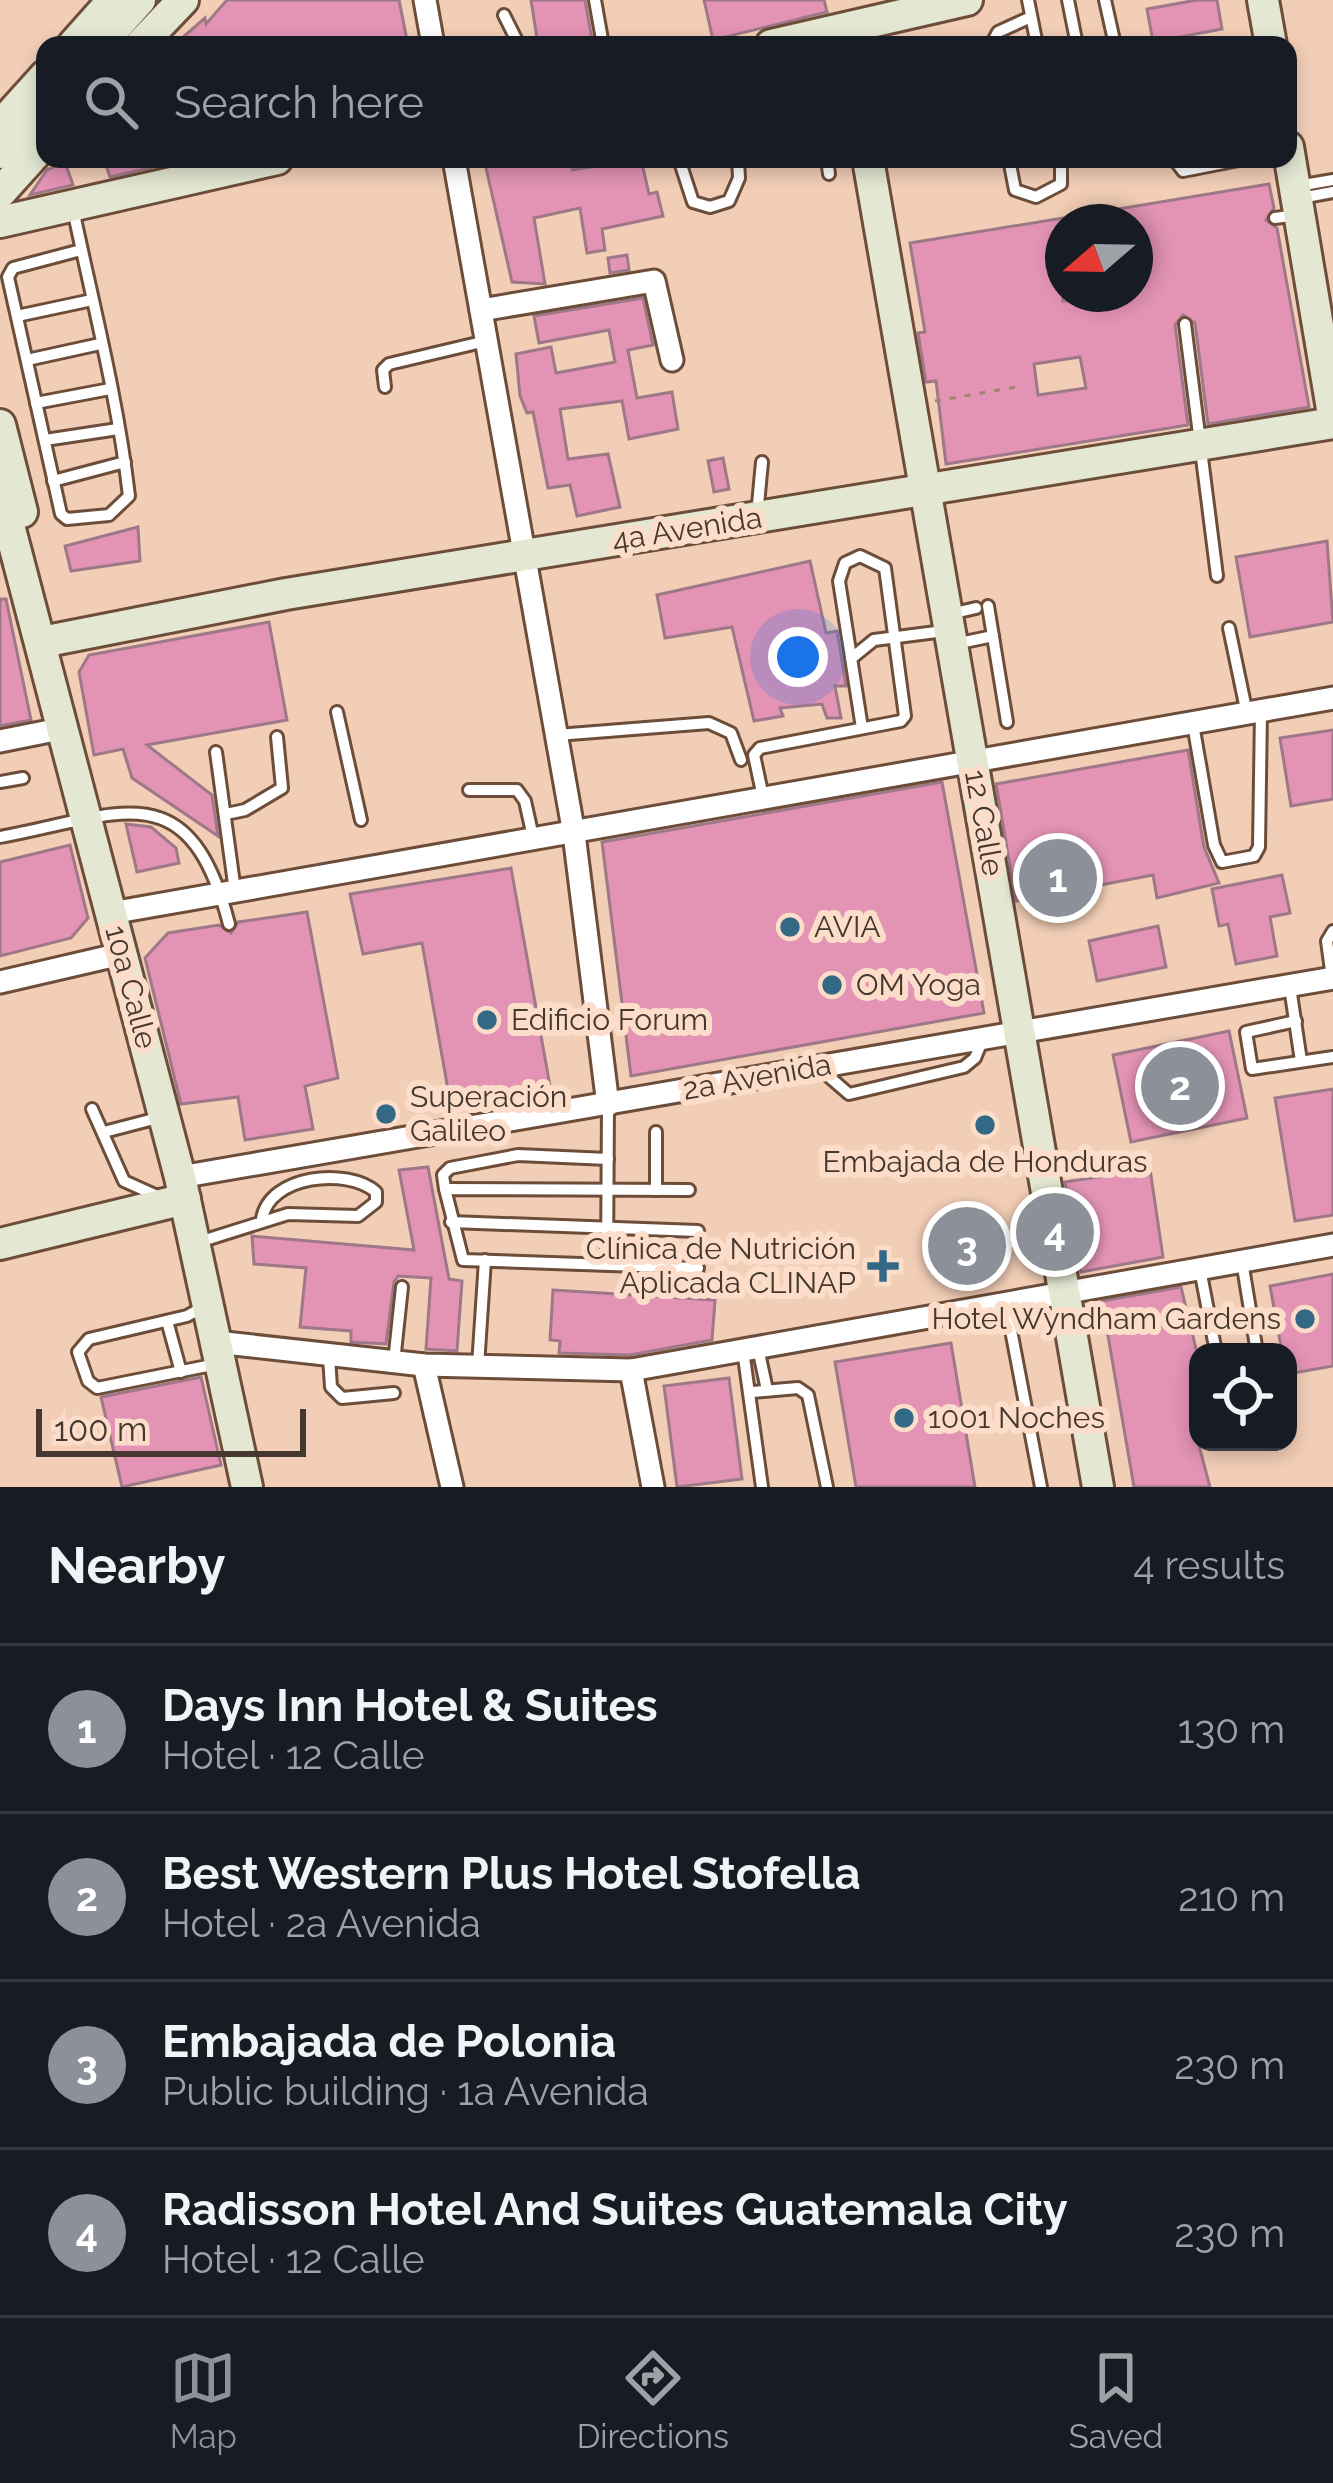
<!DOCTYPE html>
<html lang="en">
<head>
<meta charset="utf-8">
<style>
  body { margin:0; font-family:Raleway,sans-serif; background:#242831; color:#f1f3f6 }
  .controls { position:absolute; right:36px; bottom:36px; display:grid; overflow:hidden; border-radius:24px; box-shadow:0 6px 18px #0003 }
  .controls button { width:108px; height:108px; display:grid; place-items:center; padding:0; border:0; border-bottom:3px solid #363941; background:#171b24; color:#f1f3f6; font:60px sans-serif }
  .compass { position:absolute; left:1045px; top:204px; width:108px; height:108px; border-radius:50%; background:#171b24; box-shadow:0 6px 18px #0003; rotate:250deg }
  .scale { position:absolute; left:36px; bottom:30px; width:270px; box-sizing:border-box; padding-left:12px; border:6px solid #46382e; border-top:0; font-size:33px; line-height:42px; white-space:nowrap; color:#46382e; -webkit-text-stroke:9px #fbddca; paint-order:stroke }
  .you { position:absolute; left:798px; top:657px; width:42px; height:42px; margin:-30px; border:9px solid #fff; border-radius:50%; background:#1a73e8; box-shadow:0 0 0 18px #1a73e833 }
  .badge { display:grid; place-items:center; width:78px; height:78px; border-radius:50%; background:#8c9099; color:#fff; font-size:39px; font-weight:700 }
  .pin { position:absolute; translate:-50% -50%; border:6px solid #fff; box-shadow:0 3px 12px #0006 }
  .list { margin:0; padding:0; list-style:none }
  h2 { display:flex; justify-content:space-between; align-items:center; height:156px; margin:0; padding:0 48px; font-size:51px }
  h2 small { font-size:39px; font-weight:400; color:#9ea1a6 }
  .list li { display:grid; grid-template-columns:78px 1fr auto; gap:36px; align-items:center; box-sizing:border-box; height:168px; padding:0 48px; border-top:3px solid #363941 }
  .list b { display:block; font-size:45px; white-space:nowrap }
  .list p { margin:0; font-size:39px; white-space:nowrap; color:#9ea1a6 }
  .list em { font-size:39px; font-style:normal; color:#9ea1a6 }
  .icon { flex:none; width:66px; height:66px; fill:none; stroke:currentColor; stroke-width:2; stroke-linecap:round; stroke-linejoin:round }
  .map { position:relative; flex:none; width:1333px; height:1487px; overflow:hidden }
  .search { position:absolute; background:#171b24; box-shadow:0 6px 18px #0003; left:36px; right:36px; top:36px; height:132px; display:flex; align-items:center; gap:30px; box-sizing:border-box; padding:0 42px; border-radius:24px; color:#9ea1a6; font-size:45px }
  .sheet { height:828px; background:#171b24 }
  nav { display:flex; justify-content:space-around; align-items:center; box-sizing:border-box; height:168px; border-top:3px solid #363941; background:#171b24; font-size:33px; color:#9ea1a6 }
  nav a { display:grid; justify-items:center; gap:6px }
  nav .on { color:#8c9099 }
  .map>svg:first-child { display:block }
  .building { fill:#e393b4; stroke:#9f7887; stroke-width:3; fill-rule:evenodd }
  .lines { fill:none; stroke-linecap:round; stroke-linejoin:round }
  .lane-casing { stroke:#6c4d39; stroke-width:16 }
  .street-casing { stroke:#6c4d39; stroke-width:27 }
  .secondary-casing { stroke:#6c4d39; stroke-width:36 }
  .path { stroke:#9d8473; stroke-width:3; stroke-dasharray:6 9; stroke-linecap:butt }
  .lane { stroke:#fff; stroke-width:10 }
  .street { stroke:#fff; stroke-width:21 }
  .secondary { stroke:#e4e7d2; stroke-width:30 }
  .poi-dot { fill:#346985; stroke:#fbddca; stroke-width:4.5 }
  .labels { text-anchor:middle; stroke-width:12; stroke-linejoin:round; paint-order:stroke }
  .street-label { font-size:30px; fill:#46382e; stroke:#fbddca }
  .poi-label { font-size:30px; fill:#46382e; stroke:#fbddca; text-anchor:start }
</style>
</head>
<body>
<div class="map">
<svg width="1333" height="1487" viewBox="0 0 1333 1487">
  <rect width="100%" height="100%" fill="#f3ceb7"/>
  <!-- building -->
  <g class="building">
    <path d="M227,0H399L408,45H174L205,18L206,24Z"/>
    <path d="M531,0H585L593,45H538Z"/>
    <path d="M704,0H824L827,12L713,40Z"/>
    <path d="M1197,0H1217L1222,29L1153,42L1147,9Z"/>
    <path d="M104,159H180V161L110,177Z"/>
    <path d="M484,159H570L572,170L641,159L649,194L657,192L663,216L602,229L605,250L587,253L580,208L534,218L545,284L512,282Z"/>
    <path d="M65,162L73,185L30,195L47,170Z"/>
    <path d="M1269,184L1274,208L1266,220L1277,228L1309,407L1208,424L1195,323L1183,315L1175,325L1188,425L946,464L936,381L926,382L918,333L925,332L910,243L1063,218V301L1135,294V222H1088V214ZM1080,357L1086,388L1038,395L1034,364Z"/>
    <path d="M627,255L629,270L610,273L608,258Z"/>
    <path d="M643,298L653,345L628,350L637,398L672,392L678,429L629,439L622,401L560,409L568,459L608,454L620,507L577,516L570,485L548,488L533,412L527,413L520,396L516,354L551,347L556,373L615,362L609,330L539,343L534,316Z"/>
    <path d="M723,458L729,489L714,492L708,461Z"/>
    <path d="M138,527L140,561L71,571L65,546Z"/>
    <path d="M1327,541L1333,622L1250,637L1236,557Z"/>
    <path d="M810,561L826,633L837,631L846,686H835L841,718H827L822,704L780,708L783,716L754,721L732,627L665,638L657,595Z"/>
    <path d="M0,599H6L31,720L0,726Z"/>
    <path d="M269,622L287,720L147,745L212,795L218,836L132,778L123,749L94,755L79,672L89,655Z"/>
    <path d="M1333,730V799L1291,806L1280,738Z"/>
    <path d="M1188,750L1204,847L1219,883L1157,898L1153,875L1016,901L996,784Z"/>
    <path d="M942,782L984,1013L631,1076L602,842Z"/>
    <path d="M126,824L151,827L176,848L179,863L137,872Z"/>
    <path d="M70,845L88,918L71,938L0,956V862Z"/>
    <path d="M511,868L550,1086L450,1101L422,943L363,954L350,894Z"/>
    <path d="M1282,875L1290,913L1270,917L1277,956L1236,964L1228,924L1219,926L1212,889Z"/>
    <path d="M307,912L338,1078L305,1086L313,1129L245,1140L238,1097L181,1104L145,958L168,933L219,925L231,933L238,922Z"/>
    <path d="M1158,926L1166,967L1097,981L1089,941Z"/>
    <path d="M1229,1031L1247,1118L1131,1142L1113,1055Z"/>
    <path d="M1333,1089V1215L1295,1221L1275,1098Z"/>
    <path d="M428,1167L449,1279L462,1281L457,1351L426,1349L431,1278L398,1276L394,1282L386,1344L351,1342V1331L300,1327L306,1268L254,1264L252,1236L414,1250L399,1170Z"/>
    <path d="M1150,1169L1163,1257L1081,1272L1065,1182Z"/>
    <path d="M1333,1274V1366L1288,1374V1352H1282L1270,1286Z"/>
    <path d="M1181,1287L1198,1357V1442L1210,1487H1134L1102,1301Z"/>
    <path d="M553,1290L715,1300L712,1340L630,1355L559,1353L560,1341L550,1340Z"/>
    <path d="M951,1343L975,1487H856L835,1362Z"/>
    <path d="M201,1377L221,1465L122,1487L101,1397Z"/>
    <path d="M729,1378L742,1479L677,1487L664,1386Z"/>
  </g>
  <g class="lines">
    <defs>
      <g id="lane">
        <path d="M595,0L603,45"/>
        <path d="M1028,0L1037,45"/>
        <path d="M1068,0L1077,45"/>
        <path d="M1105,0L1115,45"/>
        <path d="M504,15L519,45"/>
        <path d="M991,45L998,32L1031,17"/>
        <path d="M679,159L693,202L710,207L729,201L739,178L738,159"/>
        <path d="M827,159L829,174"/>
        <path d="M1009,159L1015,190L1036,197L1061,184V159"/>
        <path d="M1174,159L1183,171L1244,159"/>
        <path d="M1298,186L1333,180"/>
        <path d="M1301,198L1333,192"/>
        <path d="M73,209C93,304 118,400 129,496L109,515L67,519L61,514L8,277L13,268L81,250"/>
        <path d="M1275,218L1297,215"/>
        <path d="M17,316L92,300"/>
        <path d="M1185,324L1217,576"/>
        <path d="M27,360L100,344"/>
        <path d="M385,387L383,370L389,364L486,341"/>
        <path d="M36,403L110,389"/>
        <path d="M45,440L118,429"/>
        <path d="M53,481L125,462"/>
        <path d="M757,515L762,462"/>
        <path d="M988,606L1007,722"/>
        <path d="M950,614L976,608"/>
        <path d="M1229,628L1247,714"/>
        <path d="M955,644L993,636"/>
        <path d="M853,657L874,640L944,631"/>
        <path d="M337,712L361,820"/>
        <path d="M1193,724L1214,845L1222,862L1254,856L1259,847L1261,711"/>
        <path d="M557,735L709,723L731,733L741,760"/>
        <path d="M216,752L235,891"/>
        <path d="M0,782L23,778"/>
        <path d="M469,790H517L525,801L533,837"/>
        <path d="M763,797L754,755L760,748L901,721L905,716L885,568L860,556L845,563L839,581L862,728"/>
        <path d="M226,814L245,810L282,788L277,737"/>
        <path d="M0,837C120,815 189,770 229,924"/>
        <path d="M1332,978L1327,941L1333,931"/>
        <path d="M1290,987L1301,1061"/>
        <path d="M1296,1021L1246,1032L1252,1069L1333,1057"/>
        <path d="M819,1068L849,1094L964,1067L975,1058L982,1041"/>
        <path d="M92,1109L124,1181L155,1195"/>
        <path d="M104,1132L150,1120"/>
        <path d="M445,1189L443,1175L450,1168L518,1155L608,1159"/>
        <path d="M656,1190V1132"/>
        <path d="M689,1190L445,1189L463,1260L698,1268"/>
        <path d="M451,1222L698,1231"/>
        <path d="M199,1242L288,1214L358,1216L376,1202V1192C347,1167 269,1175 262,1219"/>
        <path d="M1242,1261L1257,1352"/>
        <path d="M607,1263L608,1105"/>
        <path d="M1200,1269L1216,1352"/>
        <path d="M1006,1304L1041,1487"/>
        <path d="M205,1306L187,1316L89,1339L78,1352L88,1381L97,1388L217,1364"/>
        <path d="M167,1321L181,1372"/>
        <path d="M758,1348L767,1390"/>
        <path d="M743,1350L762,1487"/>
        <path d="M329,1357L331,1387L342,1398L394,1393"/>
        <path d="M394,1362L402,1287"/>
        <path d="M478,1366L485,1260"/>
        <path d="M752,1392L798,1388L808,1395L827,1487"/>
      </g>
      <g id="street">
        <path d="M425,0L433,45"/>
        <path d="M454,159L574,834L608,1105"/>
        <path d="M481,310L654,281L672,360"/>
        <path d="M0,741L65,728"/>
        <path d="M111,913L1333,698"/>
        <path d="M0,982L121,954"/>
        <path d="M180,1177L1333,978"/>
        <path d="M216,1342L424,1365L631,1370L1333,1245"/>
        <path d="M424,1365L452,1487"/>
        <path d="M631,1370L653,1487"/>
      </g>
      <g id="secondary">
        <path d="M1263,0L1271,45"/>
        <path d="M104,40L140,0"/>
        <path d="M73,45L113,0"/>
        <path d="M140,45L183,0"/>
        <path d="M771,45L967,0"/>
        <path d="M0,126L45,76"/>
        <path d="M1288,147L1333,415"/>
        <path d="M0,153L33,118"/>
        <path d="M868,159L1098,1487"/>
        <path d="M0,193L45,143"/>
        <path d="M0,222L277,159"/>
        <path d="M0,425L22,512"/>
        <path d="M0,491L180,1177L247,1487"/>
        <path d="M42,642L286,594L1333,423"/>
        <path d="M0,1244L185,1199"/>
      </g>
    </defs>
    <!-- lane casing -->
    <use href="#lane" class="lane-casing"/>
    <!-- street casing -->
    <use href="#street" class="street-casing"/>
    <!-- secondary casing -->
    <use href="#secondary" class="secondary-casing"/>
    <!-- path -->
    <path class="path" d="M935,401L1016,387"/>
    <!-- lane -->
    <use href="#lane" class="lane"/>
    <!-- street -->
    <use href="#street" class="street"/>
    <!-- secondary -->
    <use href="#secondary" class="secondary"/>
  </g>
  <!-- markers -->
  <g class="poi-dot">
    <circle cx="790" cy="927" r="12"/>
    <circle cx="832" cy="985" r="12"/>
    <circle cx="487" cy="1020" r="12"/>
    <circle cx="386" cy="1114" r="12"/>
    <circle cx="985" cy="1125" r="12"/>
    <path d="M877 1248h12v12h12v12h-12v12h-12v-12h-12v-12h12z"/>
    <circle cx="1305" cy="1319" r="12"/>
    <circle cx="904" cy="1418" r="12"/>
  </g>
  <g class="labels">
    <!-- street labels -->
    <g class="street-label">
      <text transform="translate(687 529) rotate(-9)" y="10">4a Avenida</text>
      <text transform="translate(984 823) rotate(80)" y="10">12 Calle</text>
      <text transform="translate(131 987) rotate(75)" y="10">10a Calle</text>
      <text transform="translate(757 1077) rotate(-10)" y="10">2a Avenida</text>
    </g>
    <!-- poi labels -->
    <g class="poi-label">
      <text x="814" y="937">AVIA</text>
      <text x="856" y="995">OM Yoga</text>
      <text x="511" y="1030">Edificio Forum</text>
      <text x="410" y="1107">Superación<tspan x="410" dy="34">Galileo</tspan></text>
      <text x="985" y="1172" text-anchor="middle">Embajada de Honduras</text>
      <text x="856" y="1259" text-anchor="end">Clínica de Nutrición<tspan x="856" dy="34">Aplicada CLINAP</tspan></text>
      <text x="1281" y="1329" text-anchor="end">Hotel Wyndham Gardens</text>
      <text x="928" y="1428">1001 Noches</text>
    </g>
  </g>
</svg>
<div class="controls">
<button><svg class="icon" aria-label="locate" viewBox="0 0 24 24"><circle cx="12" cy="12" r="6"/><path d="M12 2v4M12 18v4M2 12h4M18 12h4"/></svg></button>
</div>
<svg class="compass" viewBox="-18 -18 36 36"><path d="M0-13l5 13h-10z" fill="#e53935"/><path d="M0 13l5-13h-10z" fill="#9ea1a6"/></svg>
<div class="scale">100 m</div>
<div class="you"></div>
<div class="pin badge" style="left:1058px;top:878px">1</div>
<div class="pin badge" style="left:1180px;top:1086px">2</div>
<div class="pin badge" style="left:967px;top:1246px">3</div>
<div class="pin badge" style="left:1055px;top:1232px">4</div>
<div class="search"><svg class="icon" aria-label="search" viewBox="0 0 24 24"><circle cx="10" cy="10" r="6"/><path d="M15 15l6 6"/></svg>Search here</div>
</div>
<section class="sheet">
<h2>Nearby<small>4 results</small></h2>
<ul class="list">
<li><span class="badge">1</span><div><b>Days Inn Hotel &amp; Suites</b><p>Hotel · 12 Calle</p></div><em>130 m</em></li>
<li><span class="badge">2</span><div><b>Best Western Plus Hotel Stofella</b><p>Hotel · 2a Avenida</p></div><em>210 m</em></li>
<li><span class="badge">3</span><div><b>Embajada de Polonia</b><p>Public building · 1a Avenida</p></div><em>230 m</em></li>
<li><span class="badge">4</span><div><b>Radisson Hotel And Suites Guatemala City</b><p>Hotel · 12 Calle</p></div><em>230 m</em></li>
</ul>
</section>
<nav>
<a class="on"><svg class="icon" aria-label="map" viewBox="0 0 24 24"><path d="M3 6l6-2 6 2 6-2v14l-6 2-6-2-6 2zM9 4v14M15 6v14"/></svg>Map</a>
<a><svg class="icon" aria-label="directions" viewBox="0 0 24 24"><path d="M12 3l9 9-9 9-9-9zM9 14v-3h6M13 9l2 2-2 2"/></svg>Directions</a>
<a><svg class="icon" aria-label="saved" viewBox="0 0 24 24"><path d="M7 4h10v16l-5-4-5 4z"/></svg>Saved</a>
</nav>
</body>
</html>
